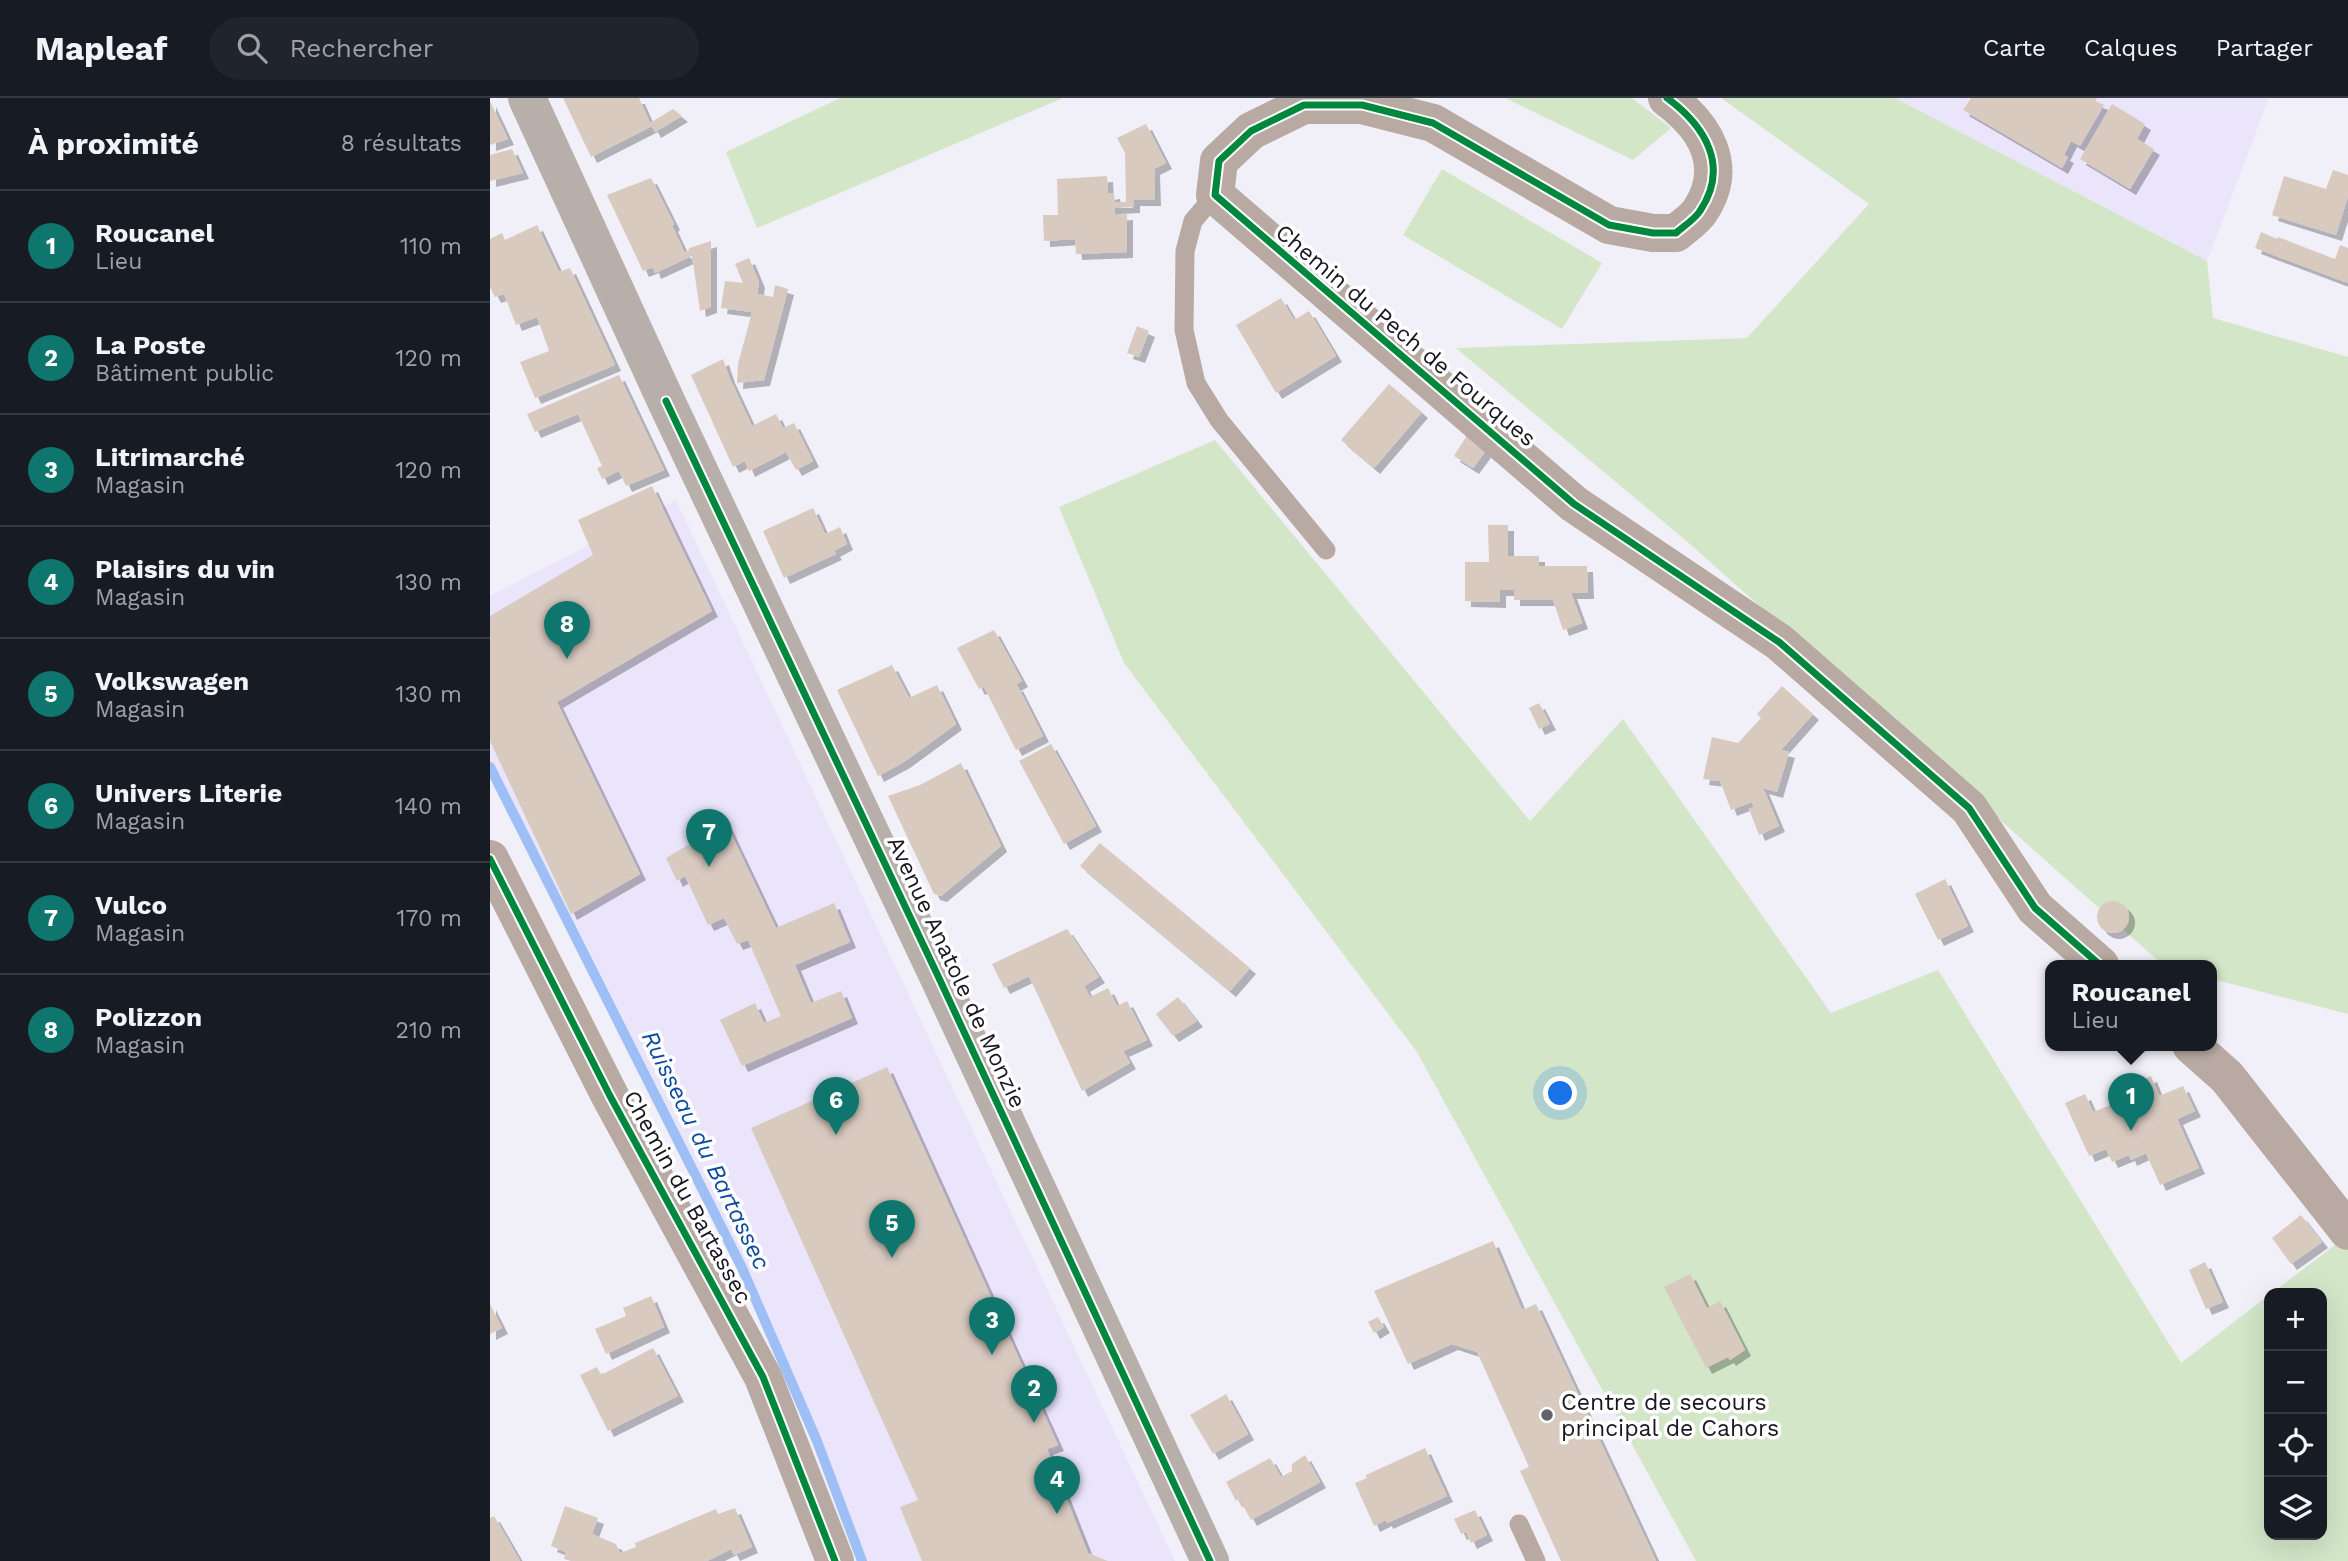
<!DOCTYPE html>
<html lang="fr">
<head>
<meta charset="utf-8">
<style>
  body { margin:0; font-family:"Work Sans",sans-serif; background:#20242c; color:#f1f3f6 }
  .controls { position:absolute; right:21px; bottom:21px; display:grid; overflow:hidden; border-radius:14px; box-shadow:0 7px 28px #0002 }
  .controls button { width:63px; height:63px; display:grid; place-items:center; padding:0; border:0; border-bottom:2px solid #363941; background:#171b24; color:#f1f3f6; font:35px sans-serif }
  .you { position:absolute; left:1071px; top:996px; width:24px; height:24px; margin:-18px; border:5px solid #fff; border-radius:50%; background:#1a73e8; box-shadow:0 0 0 10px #1a73e833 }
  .badge { display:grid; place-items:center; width:46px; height:46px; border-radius:50%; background:#0f766e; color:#fff; font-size:23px; font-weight:700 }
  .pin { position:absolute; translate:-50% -58px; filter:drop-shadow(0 2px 4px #0008) }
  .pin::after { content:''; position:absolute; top:37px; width:24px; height:21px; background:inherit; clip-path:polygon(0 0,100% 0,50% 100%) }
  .popup { position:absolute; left:1555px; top:862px; width:172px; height:91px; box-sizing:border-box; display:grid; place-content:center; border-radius:14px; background:#171b24; filter:drop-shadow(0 2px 5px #0005); font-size:23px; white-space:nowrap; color:#9ea1a6 }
  .popup b { font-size:26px; color:#f1f3f6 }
  .popup::after { content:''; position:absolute; left:50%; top:100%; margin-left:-14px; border:14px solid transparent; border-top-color:#171b24 }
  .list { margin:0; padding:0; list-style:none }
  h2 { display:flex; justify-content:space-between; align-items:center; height:91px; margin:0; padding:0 28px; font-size:30px }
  h2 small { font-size:23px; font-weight:400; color:#9ea1a6 }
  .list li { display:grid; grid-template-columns:46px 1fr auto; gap:21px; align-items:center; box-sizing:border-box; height:112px; padding:0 28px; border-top:2px solid #363941 }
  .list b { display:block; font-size:26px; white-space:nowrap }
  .list p { margin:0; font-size:23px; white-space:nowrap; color:#9ea1a6 }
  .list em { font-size:23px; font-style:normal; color:#9ea1a6 }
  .icon { flex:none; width:38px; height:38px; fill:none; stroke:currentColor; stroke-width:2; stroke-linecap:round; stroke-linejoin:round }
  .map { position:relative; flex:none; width:1858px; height:1463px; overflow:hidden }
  header { display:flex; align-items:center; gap:42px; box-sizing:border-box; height:98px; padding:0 35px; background:#171b24; border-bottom:2px solid #363941 }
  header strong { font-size:33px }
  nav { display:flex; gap:38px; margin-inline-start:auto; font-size:24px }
  .search { width:490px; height:63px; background:#20242c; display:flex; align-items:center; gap:18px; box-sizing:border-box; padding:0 24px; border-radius:38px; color:#9ea1a6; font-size:26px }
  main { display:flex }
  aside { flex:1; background:#171b24 }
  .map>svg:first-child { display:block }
  .built { fill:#eae5fb }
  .green { fill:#d3e6c8 }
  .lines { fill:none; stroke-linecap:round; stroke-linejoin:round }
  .stream { stroke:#9dbff6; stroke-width:10 }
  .building { fill:#d9cac0; filter:url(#shadow) }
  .service { stroke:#b8aaa3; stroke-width:19 }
  .minor { stroke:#b8aaa3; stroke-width:38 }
  .primary { stroke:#b8afab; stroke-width:38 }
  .cycleway-casing { stroke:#fff; stroke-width:11 }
  .cycleway { stroke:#00873e; stroke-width:7 }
  .poi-dot { fill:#64626b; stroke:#fff; stroke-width:2.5 }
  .labels { text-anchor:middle; stroke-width:7; stroke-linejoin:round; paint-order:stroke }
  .street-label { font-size:23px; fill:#18151f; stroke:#fff }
  .poi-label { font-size:23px; fill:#18151f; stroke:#fff; text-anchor:start }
  .water-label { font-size:24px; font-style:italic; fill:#0c4a9f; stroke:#fff }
</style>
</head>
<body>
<header>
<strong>Mapleaf</strong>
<div class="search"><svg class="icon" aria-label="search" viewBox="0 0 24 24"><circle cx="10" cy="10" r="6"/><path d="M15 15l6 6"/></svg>Rechercher</div>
<nav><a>Carte</a><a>Calques</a><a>Partager</a></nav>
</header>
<main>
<aside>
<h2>À proximité<small>8 résultats</small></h2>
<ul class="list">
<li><span class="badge">1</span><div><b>Roucanel</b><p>Lieu</p></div><em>110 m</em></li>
<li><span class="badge">2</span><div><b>La Poste</b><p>Bâtiment public</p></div><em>120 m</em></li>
<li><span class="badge">3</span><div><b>Litrimarché</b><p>Magasin</p></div><em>120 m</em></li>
<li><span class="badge">4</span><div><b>Plaisirs du vin</b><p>Magasin</p></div><em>130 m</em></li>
<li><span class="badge">5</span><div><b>Volkswagen</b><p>Magasin</p></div><em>130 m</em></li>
<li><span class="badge">6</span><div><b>Univers Literie</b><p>Magasin</p></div><em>140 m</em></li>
<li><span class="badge">7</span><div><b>Vulco</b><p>Magasin</p></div><em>170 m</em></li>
<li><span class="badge">8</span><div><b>Polizzon</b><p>Magasin</p></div><em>210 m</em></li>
</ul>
</aside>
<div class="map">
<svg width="1858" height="1463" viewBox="0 0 1858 1463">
  <defs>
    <filter id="shadow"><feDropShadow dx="6" dy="6" stdDeviation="0" flood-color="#0004"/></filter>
  </defs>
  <rect width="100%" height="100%" fill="#f1f0f8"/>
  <!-- built -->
  <g class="built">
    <path d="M1405,0H1779L1717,163Z"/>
    <path d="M186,402L685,1463H372L327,1343L252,1170L0,669V498Z"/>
  </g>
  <!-- green -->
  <g class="green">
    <path d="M350,0H573L267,130L236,54Z"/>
    <path d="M1015,0H1142L1181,30L1143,62Z"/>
    <path d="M1231,0H1405L1717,163L1723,220L1858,259V916L1722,881V867H1673L1201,447L966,250L1257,240L1379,106Z"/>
    <path d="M952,71L1112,165L1072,231L913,137Z"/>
    <path d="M725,342L1040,723L1133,621L1341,915L1448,872L1691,1265L1779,1197V1437H1832V1195H1782L1858,1137V1463H1206L927,954L634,565L569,409Z"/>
  </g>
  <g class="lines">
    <!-- stream -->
    <path class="stream" d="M0,669L252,1170L327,1343L372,1463"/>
  </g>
  <!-- building -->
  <g class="building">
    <path d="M73,0H149L160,25L183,11L192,18L165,34L162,28L101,59Z"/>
    <path d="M1481,0H1607L1605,3L1614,7L1590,48L1581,43L1574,57L1578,59L1572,70L1473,12Z"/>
    <path d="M0,3L18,41L0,47Z"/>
    <path d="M1622,6L1655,26L1647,41L1664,51L1640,91L1590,61Z"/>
    <path d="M656,26L676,65L664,71L665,102H644V109L625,110V117L637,116V154L586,156L585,141L554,143L553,117H568L567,81L617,78L618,96L624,95L625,104H636L635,55L627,40Z"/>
    <path d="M22,51L33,75L0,83V57Z"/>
    <path d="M1843,72L1858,77V98L1846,137L1782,117L1794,78L1836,91Z"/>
    <path d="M161,80L184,126L182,128L195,155L199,152V150L221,143V209L210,213L202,158L165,175L163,169L153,173L117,97Z"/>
    <path d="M47,127L69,174L80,170L125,267L45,300L30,264L59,253L47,219L26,227L14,196L5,199L0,189V141L12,135L15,142Z"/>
    <path d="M1771,134L1787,141L1788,139L1845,161L1850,147L1858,150V185L1765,150Z"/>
    <path d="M259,160L269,184L267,196L283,199L285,187L298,191L274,282L247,285L248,266L262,214L231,210L235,183L253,185L245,166Z"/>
    <path d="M791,200L804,222L819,213L846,258L786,295L746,227Z"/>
    <path d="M647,228L659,233L649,259L637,255Z"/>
    <path d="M233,261L239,279L262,328L286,316L293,330L304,325L323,363L306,372L296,354L259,373L255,363L243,369L201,277Z"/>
    <path d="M129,277L174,372L136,388L129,373L112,381L107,370L112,368L88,316L45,334L37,316Z"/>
    <path d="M899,286L932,314L884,370L851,342Z"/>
    <path d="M979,334L997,351L983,370L964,358Z"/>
    <path d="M162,388L222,513L67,604L150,776L81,816L0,643V518L103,457L88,422Z"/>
    <path d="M323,410L335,436L350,429L357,446L344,453L346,456L294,480L273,433Z"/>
    <path d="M998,427H1018V458H1049V468H1097L1098,495H1081L1092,525L1073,532L1063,502H1024V492H1010V504L975,503V464H999Z"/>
    <path d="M504,532L532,583L509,596L527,587L553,638L526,652L494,589L489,591L467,550Z"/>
    <path d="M402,567L419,600L447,587L466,626L414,664L388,678L347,592Z"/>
    <path d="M1292,588L1323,616L1291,652L1299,654L1287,694L1273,690L1289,728L1269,737L1259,711L1264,709L1262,704L1241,712L1230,683L1213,681L1222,639L1248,645L1271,620L1267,616Z"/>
    <path d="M1049,605L1060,626L1049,631L1039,610Z"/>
    <path d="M561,646L606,728L574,746L529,663Z"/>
    <path d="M471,665L511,748L451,798L444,796L398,698L430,687Z"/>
    <path d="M236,725L286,830L344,805L360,844L305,867L321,905L351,893L362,920L252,968L230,922L265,905L274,925L291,918L258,842L247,846L234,820L218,827L195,778L187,783L176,760Z"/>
    <path d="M610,745L760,870L740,893L590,768Z"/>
    <path d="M1455,781L1478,828L1448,842L1425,796Z"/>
    <circle cx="1623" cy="819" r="16"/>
    <path d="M577,831L609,879L594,888L600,899L618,890L627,908L637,903L657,942L633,953L640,965L592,993L539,878L514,890L502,866Z"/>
    <path d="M688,899L707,923L683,938L666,916Z"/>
    <path d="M397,969L568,1347L557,1351L598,1455L618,1463H432L410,1409L428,1402L261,1030Z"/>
    <path d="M1661,978L1669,998L1693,988L1705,1013L1687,1021L1709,1070L1670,1087L1656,1055L1641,1062L1639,1057L1622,1064L1616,1051L1599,1058L1575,1005L1595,996L1603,1014L1633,1002L1637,1012L1645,1010L1636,988Z"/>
    <path d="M1811,1117L1832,1144L1801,1166L1782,1140Z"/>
    <path d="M1003,1143L1032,1212L1046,1206L1166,1463H1071L1030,1373L1039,1369L987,1254L962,1246L918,1266L884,1193Z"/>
    <path d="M1715,1164L1733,1204L1716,1211L1699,1172Z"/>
    <path d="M1200,1176L1217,1210L1230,1203L1255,1252L1240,1262L1238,1259L1216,1270L1174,1189Z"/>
    <path d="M161,1198L174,1229L116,1256L105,1231L136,1218L133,1210Z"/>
    <path d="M0,1206L12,1230L0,1236Z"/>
    <path d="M888,1219L894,1229L884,1235L878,1224Z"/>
    <path d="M163,1250L188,1298L118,1333L90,1277L107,1269L111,1277Z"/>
    <path d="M736,1296L758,1336L723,1356L700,1317Z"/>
    <path d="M935,1350L957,1398L897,1425L896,1422L884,1428L865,1385L877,1380L876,1377Z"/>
    <path d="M815,1357L830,1384L761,1422L749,1401L746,1403L736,1384L780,1360L791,1379L802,1373V1366Z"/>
    <path d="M75,1408L108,1420L102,1436L126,1446L130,1455L146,1449L145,1445L226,1411L228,1416L245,1410L262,1449L244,1457L241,1451L217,1463H81L74,1461L76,1454L61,1448Z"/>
    <path d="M985,1412L997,1437L981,1445L976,1434L971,1436L964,1421Z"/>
    <path d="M4,1418L30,1463H0V1420Z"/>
  </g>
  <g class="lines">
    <!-- service -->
    <g class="service">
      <path d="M725,97L703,123L695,153L694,232L706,285L729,322L836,452"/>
      <path d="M1029,1426L1046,1463"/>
    </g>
    <!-- minor -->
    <g class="minor">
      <path d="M1177,0C1215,28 1240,68 1210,113C1205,121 1194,128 1186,135H1163L1119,127L943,25L872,7H814L761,33L729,63L725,97L1084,406L1289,544L1479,710L1545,810L1610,867"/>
      <path d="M0,761L120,998L273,1279L345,1463"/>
      <path d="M1701,947L1737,979L1858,1133"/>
    </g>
    <!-- primary -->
    <path class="primary" d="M37,0L176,303L448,878L720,1463"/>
    <defs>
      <g id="cycleway">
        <path d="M1177,0C1215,28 1240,68 1210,113C1205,121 1194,128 1186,135H1163L1119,127L943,25L872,7H814L761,33L729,63L725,97L1084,406L1289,544L1479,710L1545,810L1610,867"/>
        <path d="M176,303L448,878L720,1463"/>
        <path d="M0,761L120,998L273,1279L345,1463"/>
      </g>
    </defs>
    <!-- cycleway casing -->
    <use href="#cycleway" class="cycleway-casing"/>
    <!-- cycleway -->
    <use href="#cycleway" class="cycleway"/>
  </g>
  <!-- markers -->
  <circle class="poi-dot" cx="1057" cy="1317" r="7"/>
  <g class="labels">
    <!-- street labels -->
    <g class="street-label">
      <text transform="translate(916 237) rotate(40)" y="8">Chemin du Pech de Fourques</text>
      <text transform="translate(467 874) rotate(65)" y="8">Avenue Anatole de Monzie</text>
      <text transform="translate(198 1099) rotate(61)" y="8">Chemin du Bartassec</text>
    </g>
    <!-- poi labels -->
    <g class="poi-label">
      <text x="1071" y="1312">Centre de secours<tspan x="1071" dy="26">principal de Cahors</tspan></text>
    </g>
    <!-- water labels -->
    <g class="water-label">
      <text transform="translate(216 1052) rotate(64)" y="8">Ruisseau du Bartassec</text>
    </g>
  </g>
</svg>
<div class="controls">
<button>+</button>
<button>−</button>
<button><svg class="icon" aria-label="locate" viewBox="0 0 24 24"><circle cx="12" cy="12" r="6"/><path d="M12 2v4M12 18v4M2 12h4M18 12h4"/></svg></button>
<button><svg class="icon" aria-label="layers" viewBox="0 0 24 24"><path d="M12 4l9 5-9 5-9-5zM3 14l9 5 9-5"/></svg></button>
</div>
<div class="you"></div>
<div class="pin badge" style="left:1641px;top:1033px">1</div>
<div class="popup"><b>Roucanel</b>Lieu</div>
<div class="pin badge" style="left:544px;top:1325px">2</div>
<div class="pin badge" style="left:502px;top:1257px">3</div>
<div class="pin badge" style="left:567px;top:1416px">4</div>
<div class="pin badge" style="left:402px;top:1160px">5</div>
<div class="pin badge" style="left:346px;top:1037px">6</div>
<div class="pin badge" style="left:219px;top:769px">7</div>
<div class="pin badge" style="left:77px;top:561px">8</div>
</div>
</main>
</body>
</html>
